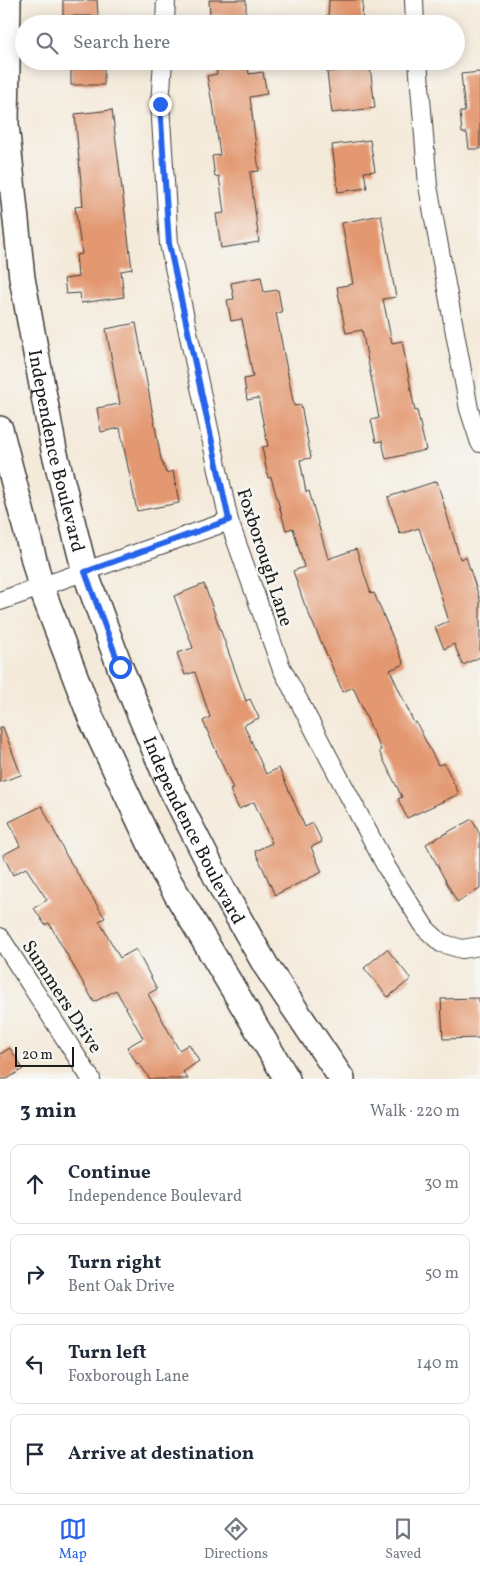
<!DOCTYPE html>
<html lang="en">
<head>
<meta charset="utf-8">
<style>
  body { margin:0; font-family:Vollkorn,serif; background:#f2f2f3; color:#1f2937 }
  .scale { position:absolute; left:15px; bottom:12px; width:59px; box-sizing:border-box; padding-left:5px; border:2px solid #1c1c1c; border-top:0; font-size:14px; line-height:18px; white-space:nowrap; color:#1c1c1c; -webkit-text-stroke:4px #f6f6f2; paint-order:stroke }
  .stop { position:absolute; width:15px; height:15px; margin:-11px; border:4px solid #2563eb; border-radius:50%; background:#fff }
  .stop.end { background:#2563eb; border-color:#fff; box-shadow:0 1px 5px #0008 }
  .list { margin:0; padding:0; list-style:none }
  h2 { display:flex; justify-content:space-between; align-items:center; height:65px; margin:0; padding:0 20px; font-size:21px }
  h2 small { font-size:16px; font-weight:400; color:#747a83 }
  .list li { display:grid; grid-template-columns:32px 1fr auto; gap:15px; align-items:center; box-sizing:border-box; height:80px; margin:0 10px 10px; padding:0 10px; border:1px solid #e0e1e3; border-radius:10px }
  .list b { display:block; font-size:19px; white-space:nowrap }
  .list p { margin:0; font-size:16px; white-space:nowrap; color:#747a83 }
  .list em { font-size:16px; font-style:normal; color:#747a83 }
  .icon { flex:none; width:28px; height:28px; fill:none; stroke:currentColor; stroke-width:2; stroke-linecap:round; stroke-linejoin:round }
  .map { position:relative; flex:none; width:480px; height:1079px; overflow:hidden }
  .search { position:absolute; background:#fff; box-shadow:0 2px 12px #0003; left:15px; right:15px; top:15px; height:55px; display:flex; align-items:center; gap:12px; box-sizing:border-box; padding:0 18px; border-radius:28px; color:#747a83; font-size:19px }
  .sheet { height:425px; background:#fff }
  nav { display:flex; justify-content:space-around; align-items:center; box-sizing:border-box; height:70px; border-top:1px solid #e0e1e3; background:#fff; font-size:14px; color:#747a83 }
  nav a { display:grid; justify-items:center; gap:2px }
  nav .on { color:#2563eb }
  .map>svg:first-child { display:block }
  .building { fill:#e39871 }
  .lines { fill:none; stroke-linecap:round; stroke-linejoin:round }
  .street-casing { stroke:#3c3b38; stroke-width:20 }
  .secondary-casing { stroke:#3c3b38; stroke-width:28 }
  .street { stroke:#fff; stroke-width:18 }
  .secondary { stroke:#fff; stroke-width:25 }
  .route { stroke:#2563eb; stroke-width:6 }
  .labels { text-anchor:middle; stroke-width:5; stroke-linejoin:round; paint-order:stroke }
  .street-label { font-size:19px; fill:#1c1c1c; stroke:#f6f6f2 }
</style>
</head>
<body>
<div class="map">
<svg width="480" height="1079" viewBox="0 0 480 1079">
  <rect width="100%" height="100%" fill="#f6f6f2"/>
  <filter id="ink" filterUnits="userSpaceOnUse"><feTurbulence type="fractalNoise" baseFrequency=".02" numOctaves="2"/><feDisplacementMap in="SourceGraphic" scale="10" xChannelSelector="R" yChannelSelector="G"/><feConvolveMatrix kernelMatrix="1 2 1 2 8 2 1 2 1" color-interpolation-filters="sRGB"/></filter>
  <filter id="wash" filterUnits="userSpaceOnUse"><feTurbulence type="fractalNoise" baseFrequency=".0096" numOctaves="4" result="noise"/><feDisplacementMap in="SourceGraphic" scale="20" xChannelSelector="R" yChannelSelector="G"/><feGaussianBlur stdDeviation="1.12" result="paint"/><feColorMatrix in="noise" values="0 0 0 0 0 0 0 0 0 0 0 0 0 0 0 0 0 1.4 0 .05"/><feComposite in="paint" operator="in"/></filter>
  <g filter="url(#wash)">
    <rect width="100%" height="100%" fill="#f4eada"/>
    <g id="blocks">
      <!-- building -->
      <g class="building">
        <path d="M63,0H97L98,16H63Z"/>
        <path d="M209,0H246V15H210Z"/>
        <path d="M329,0H363L362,24H328Z"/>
        <rect x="71" y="61" width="33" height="24"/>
        <path d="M215,61H247L249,74L263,72L267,94L250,97L259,171L250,172L259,242L221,248L216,214L224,213L219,176L215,177L212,156L220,155L213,103H212L207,76L217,74Z"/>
        <path d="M370,67L375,108L332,113L327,72Z"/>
        <path d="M480,72V149H469L467,133H462L460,112H465L461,74Z"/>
        <path d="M112,110L132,269L121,271L124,297L81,303L80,293L66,294L64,279L78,277L76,255L82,254L75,207L83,206L75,114Z"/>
        <path d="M370,140L375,171L364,172L367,188L338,192L332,145Z"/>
        <path d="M381,215L396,297L383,299L392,343L402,341L415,411L417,410L426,450L386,459L382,441L376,442L371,420L379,418L362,330L346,333L337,287L353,284L342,223Z"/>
        <path d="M261,277L264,292L278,290L282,312L276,313L294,406L301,405L311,458L300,460L306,492L309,491L328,559L356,549L371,594L374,593L404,664L390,670L414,723L416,722L438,765L444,763L459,794L407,818L398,799L402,797L379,751L381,750L353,687L343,692L304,603L293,571L304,567L293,528L286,530L271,477L268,478L262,447L268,446L258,398L247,400L244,379L253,377L242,319L231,321L227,300L234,299L231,283Z"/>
        <path d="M136,323L161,459L166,473L173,471L179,503L137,511L120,428L101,432L97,408L120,404L106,329Z"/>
        <path d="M437,481L460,559L466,557L480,600V657L463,665L454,644L444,649L435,627L449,621L419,528L400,534L388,497Z"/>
        <path d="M204,584L246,701L250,699L259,718L244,725L266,774L279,768L305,827L313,823L322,842L311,847L322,872L275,895L255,851L272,843L254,802L239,809L230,790L233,789L203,721L210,717L195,672L185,675L177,653L193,648L174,596Z"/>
        <path d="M0,727H3L21,775L0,782Z"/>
        <path d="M42,806L66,855L105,918L99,921L120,958L136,949L157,989L148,994L179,1050L189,1044L199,1061L183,1072L188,1079H150L139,1063L137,1064L127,1047L143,1038L116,990L94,1002L49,923L45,925L34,908L47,900L26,868L13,875L3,855L20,846L9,822Z"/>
        <path d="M472,819L480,835V889L457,902L426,844Z"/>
        <path d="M387,949L411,979L388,997L364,968Z"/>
        <path d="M479,998L480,1038L443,1039L441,999Z"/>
        <path d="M10,1048L23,1069L7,1079H0V1054Z"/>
      </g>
    </g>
  </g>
  <g filter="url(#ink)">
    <use href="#blocks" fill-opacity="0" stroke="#3c3b38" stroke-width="1"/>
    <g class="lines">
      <defs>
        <g id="street">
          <path d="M414,0L415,24"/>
          <path d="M165,24L166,0"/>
          <path d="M163,61L160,104L169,244L229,521L281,667L387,868L426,929L441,943L462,949L480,946"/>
          <path d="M418,61L428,186L469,409L480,443"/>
          <path d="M0,601L229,521"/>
          <path d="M0,937L91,1079"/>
        </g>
        <g id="secondary">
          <path id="s1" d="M8,0L6,124L22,278L54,450L85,572L120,667L170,786L225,894L266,966L342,1079"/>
          <path d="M0,429L41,587L91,718L164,873L287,1079"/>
        </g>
      </defs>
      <!-- street casing -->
      <use href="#street" class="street-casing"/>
      <!-- secondary casing -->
      <use href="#secondary" class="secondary-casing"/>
      <!-- street -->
      <use href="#street" class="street"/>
      <!-- secondary -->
      <use href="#secondary" class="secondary"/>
    </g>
  </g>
  <g class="lines" filter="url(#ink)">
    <!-- route -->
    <path class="route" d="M120,667L85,572L229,520L169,244L160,104"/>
  </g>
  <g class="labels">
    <!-- street labels -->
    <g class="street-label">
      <text dy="7" stroke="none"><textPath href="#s1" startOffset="455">Independence Boulevard</textPath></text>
      <text transform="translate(266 557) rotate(72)" y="7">Foxborough Lane</text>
      <text dy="7" stroke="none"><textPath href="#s1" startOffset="860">Independence Boulevard</textPath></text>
      <text transform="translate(63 996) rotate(57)" y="7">Summers Drive</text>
    </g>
  </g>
</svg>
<div class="scale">20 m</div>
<div class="stop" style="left:120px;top:667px"></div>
<div class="stop end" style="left:160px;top:104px"></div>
<div class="search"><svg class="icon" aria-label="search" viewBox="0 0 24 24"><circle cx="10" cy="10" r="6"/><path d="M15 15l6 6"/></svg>Search here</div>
</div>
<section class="sheet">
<h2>3 min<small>Walk · 220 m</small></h2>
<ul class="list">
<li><svg class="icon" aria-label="ahead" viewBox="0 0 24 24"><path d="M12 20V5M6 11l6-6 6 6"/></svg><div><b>Continue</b><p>Independence Boulevard</p></div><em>30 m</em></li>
<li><svg class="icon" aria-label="right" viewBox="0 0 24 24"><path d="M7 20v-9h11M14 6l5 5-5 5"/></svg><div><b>Turn right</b><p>Bent Oak Drive</p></div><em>50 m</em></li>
<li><svg class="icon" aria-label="left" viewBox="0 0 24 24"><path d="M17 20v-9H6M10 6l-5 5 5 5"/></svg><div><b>Turn left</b><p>Foxborough Lane</p></div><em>140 m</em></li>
<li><svg class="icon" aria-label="arrive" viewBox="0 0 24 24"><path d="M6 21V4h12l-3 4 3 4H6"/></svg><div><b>Arrive at destination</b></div></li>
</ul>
</section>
<nav>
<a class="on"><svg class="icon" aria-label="map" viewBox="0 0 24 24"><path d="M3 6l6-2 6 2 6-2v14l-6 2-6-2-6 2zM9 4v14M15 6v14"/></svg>Map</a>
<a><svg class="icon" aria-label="directions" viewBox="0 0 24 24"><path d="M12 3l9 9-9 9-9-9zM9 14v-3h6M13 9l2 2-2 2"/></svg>Directions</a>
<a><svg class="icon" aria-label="saved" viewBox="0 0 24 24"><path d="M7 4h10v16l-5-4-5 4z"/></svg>Saved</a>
</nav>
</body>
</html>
